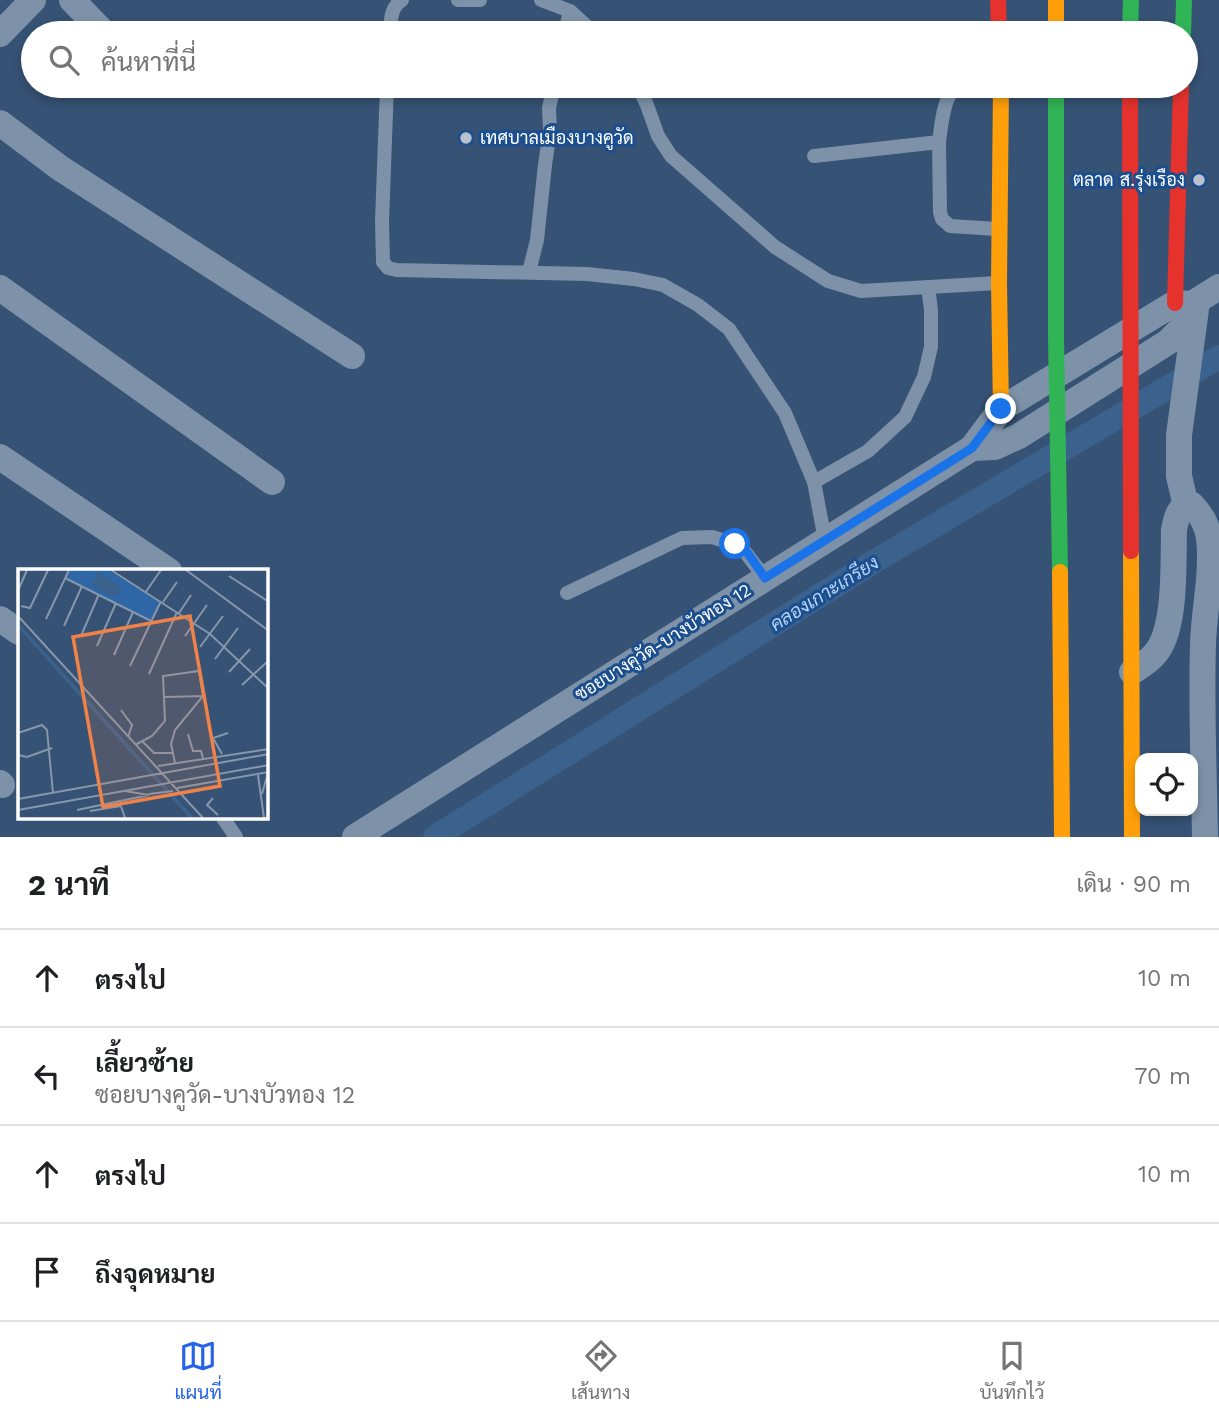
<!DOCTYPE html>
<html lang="th">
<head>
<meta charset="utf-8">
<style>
  body { margin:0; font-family:"Work Sans",Sarabun,sans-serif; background:#f2f2f2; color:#202124 }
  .controls { position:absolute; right:21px; bottom:21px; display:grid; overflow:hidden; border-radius:14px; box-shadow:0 4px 10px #0003 }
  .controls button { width:63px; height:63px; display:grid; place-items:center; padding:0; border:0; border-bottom:2px solid #e0e0e0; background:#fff; color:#202124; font:35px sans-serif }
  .stop { position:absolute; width:21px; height:21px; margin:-16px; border:5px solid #1a73e8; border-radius:50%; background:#fff }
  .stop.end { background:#1a73e8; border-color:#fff; box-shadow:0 2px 7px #0008 }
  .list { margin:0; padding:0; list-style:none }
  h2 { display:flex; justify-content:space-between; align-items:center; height:91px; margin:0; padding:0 28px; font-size:30px }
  h2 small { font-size:23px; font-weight:400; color:#757577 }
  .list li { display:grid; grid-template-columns:46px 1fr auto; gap:21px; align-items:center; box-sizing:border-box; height:98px; padding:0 28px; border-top:2px solid #e0e0e0 }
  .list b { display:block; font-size:26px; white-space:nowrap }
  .list p { margin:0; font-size:23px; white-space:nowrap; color:#757577 }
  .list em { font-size:23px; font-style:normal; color:#757577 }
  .icon { flex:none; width:38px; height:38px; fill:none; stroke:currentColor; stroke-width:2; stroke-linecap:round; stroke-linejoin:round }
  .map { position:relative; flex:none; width:1219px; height:837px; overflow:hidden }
  .search { position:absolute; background:#fff; box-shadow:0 4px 10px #0003; left:21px; right:21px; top:21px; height:77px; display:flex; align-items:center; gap:18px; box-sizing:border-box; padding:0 24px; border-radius:38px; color:#757577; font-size:26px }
  .sheet { height:483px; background:#fff }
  nav { display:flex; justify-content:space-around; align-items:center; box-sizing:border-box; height:98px; border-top:2px solid #e0e0e0; background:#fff; font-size:19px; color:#757577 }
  nav a { display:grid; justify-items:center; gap:4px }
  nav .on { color:#2563eb }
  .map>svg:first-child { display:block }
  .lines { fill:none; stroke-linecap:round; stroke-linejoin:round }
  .canal { stroke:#3b618d; stroke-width:24 }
  .lane { stroke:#7d92a8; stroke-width:14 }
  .street { stroke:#7d92a8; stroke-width:26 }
  .fast { stroke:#30b455; stroke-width:16 }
  .slow { stroke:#ff9f0a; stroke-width:16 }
  .jam { stroke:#e5322d; stroke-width:16 }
  .route { stroke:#1a73e8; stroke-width:9 }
  .poi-dot { fill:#b9c2ce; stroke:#1b4f8f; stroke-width:2.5 }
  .labels { text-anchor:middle; stroke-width:6; stroke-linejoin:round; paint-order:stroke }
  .poi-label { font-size:18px; fill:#fff; stroke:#1b4f8f; text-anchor:start }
  .street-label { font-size:18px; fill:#fff; stroke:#1b4f8f }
  .water-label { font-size:19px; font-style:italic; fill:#b5d3f5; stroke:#1b4f8f }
  .inset-river { fill:none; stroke:#3b618d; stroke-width:3.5 }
  .inset-road { fill:none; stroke:#8697ac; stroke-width:2 }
  .view { fill:#ee8249; fill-opacity:0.15; stroke:#ee8249; stroke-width:3.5 }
  .inset-edge { fill:none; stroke:#fff; stroke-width:3.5 }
</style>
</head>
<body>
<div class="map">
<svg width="1219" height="837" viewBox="0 0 1219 837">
  <rect width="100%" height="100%" fill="#365274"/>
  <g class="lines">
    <!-- canal -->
    <path class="canal" d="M435,837L870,564L1219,357"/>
    <!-- lane -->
    <g class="lane">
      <path d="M458,0H480"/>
      <path d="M541,0L570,11"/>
      <path d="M390,33C391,20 390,8 402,0"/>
      <path d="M565,33L570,11L594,33"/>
      <path d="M387,86L382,221L383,262L388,268L397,270L587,274L634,279L663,285L698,305L729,329L785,413L814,482L825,540"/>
      <path d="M638,86L647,105L658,136L671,156L775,247L828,281L861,291L997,283"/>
      <path d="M939,142L940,212L942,219L950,226L997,229"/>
      <path d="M814,156L939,142C941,129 943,95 956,89C962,86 971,86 978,86"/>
      <path d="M529,272L537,240L545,165L550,130L549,108L554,86"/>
      <path d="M814,482L868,451L905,417L924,377L931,347V310L928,287"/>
      <path d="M567,593L682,538L712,537L735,544L746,553L765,578"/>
      <path d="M223,818L236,837"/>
    </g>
    <!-- street -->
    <g class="street">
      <path d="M72,0L104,33"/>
      <path d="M0,34L33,0"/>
      <path d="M0,123L60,168L352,356"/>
      <path d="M0,288L272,482"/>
      <path d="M972,448L995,447L1019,436L1168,342L1183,327L1192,304L1219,287"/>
      <path d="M0,457L169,571"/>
      <path d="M1186,506L1179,476V435L1196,309"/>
      <path d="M0,619L19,632"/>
      <path d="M1132,672C1139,667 1148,662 1154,655C1177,631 1173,562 1174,530C1176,519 1178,506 1192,505C1201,515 1207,524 1209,538C1213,573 1204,609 1203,644C1201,708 1204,773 1205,837"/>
      <path d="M0,783L2,785"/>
      <path d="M355,837L972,448L1001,409L1175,303L1192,304"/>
    </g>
    <!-- fast -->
    <g class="fast">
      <path d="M1130,33L1131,0"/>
      <path d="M1183,33L1184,0"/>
      <path d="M1056,86V336L1060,572"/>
    </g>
    <!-- slow -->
    <g class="slow">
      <path d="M1056,0V33"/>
      <path d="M1001,86L999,283L1001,409"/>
      <path d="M1131,551L1132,837"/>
      <path d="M1060,572L1062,837"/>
    </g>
    <!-- jam -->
    <g class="jam">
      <path d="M998,0L999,33"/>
      <path d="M1130,86L1131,551"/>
      <path d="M1175,303L1181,86"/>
    </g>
  </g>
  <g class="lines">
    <!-- route -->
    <path class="route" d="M735,544L747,552L765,578L972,448L1001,409"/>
  </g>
  <!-- markers -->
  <g class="poi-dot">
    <circle cx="466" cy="138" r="7"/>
    <circle cx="1199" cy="180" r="7"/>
  </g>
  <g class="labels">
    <!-- poi labels -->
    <g class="poi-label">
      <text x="480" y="144">เทศบาลเมืองบางคูวัด</text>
      <text x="1185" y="186" text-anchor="end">ตลาด ส.รุ่งเรือง</text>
    </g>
    <!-- street labels -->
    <g class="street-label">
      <text transform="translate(663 642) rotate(-32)" y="6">ซอยบางคูวัด-บางบัวทอง 12</text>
    </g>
    <!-- water labels -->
    <g class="water-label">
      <text transform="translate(824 593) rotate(-32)" y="7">คลองเกาะเกรียง</text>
    </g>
  </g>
  <!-- overview -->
  <g transform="translate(18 569)">
    <rect width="250" height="250" fill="#365274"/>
    <path d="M52,1H90L142,33L133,53L47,10Z" fill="#2f66a5"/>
    <path d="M79,3L102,17L103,22L96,28L74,17Z" fill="#3b618d"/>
    <path class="inset-river" d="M0,56L174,249"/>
    <path class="inset-road" d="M93,1L192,65L251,120M168,1L251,62M211,7L251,33M47,9L133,52M0,22L9,1M127,24L143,1M145,33L159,13M3,37L12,39L30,1M161,44L173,26M0,47L185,249M28,50L51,1M46,57L64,17M63,67L81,25M167,67L189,36M79,77L98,34M182,78L205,47M96,86L115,43M197,90L220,59M112,97L143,32M211,103L232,80M131,105L159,43M224,116L249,93M147,128L185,127L157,161L153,175L157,194M103,141L114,156L110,168M0,164L24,156L29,161L35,224M170,165L175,182H183L185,189M125,173L136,184H155M117,176L134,167L147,152L145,107L181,102L185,127M204,185L195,169L210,164M0,186L9,188L34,179M140,197L251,180M240,206L246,249M159,219L251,203M131,225L155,222M244,225L250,204M195,229L189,236L200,246M0,230L251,185M0,241L251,196M59,241L131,226L107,222M72,242L103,237L107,249"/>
    <path class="view" d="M172,47L202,217L85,238L55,68Z"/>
    <rect width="250" height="250" class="inset-edge"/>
  </g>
</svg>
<div class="controls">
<button><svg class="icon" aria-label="locate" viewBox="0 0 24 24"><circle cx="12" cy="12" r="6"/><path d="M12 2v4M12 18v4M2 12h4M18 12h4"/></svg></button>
</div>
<div class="stop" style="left:735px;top:544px"></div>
<div class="stop end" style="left:1001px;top:409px"></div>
<div class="search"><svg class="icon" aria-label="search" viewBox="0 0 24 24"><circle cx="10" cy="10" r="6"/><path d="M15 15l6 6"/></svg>ค้นหาที่นี่</div>
</div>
<section class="sheet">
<h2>2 นาที<small>เดิน · 90 m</small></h2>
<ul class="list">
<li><svg class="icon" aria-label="ahead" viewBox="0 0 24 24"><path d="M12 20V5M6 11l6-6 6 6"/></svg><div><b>ตรงไป</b></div><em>10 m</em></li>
<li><svg class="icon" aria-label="left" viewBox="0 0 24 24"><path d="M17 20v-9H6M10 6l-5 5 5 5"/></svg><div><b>เลี้ยวซ้าย</b><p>ซอยบางคูวัด-บางบัวทอง 12</p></div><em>70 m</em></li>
<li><svg class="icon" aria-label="ahead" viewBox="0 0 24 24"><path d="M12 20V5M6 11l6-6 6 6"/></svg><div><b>ตรงไป</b></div><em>10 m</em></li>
<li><svg class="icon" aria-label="arrive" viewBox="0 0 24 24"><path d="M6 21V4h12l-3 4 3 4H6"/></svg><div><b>ถึงจุดหมาย</b></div></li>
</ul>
</section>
<nav>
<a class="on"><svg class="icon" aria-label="map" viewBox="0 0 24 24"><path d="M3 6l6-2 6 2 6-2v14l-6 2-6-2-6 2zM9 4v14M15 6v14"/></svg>แผนที่</a>
<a><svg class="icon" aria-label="directions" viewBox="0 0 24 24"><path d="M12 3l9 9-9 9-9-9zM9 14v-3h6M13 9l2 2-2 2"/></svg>เส้นทาง</a>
<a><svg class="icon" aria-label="saved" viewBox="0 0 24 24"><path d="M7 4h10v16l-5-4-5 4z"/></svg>บันทึกไว้</a>
</nav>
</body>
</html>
